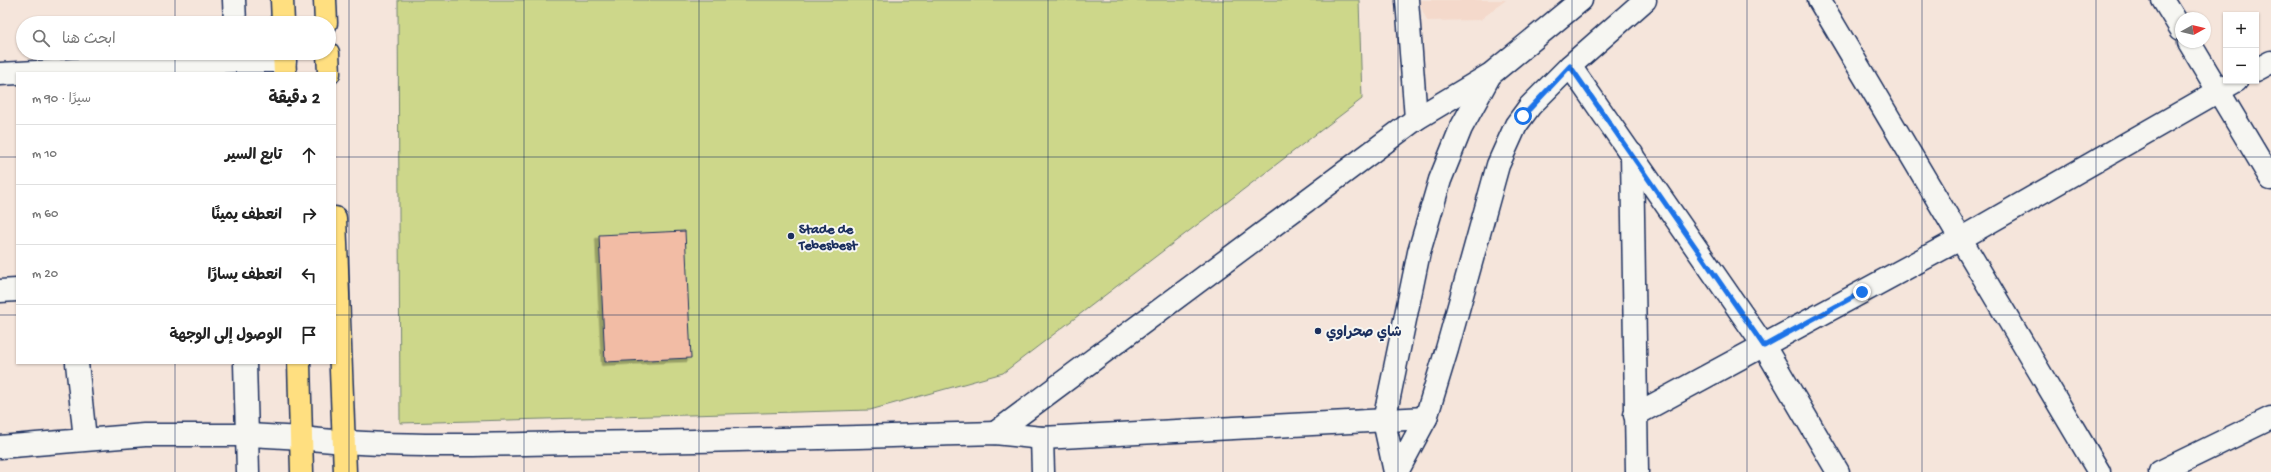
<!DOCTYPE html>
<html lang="ar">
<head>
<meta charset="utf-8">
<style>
  body { margin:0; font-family:"Gochi Hand","Playpen Sans Arabic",sans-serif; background:#f6f6f6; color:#222; direction:rtl }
  .controls { position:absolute; right:12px; top:12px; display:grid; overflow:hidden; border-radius:0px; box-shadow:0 1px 3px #0004 }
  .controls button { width:36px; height:36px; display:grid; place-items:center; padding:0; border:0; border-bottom:1px solid #e0e0e0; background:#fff; color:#222; font:20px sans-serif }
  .compass { position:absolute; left:2175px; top:12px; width:36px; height:36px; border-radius:50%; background:#fff; box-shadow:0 1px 3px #0004; rotate:82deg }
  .stop { position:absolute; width:12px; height:12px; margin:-9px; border:3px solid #1a73e8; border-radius:50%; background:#fff }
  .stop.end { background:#1a73e8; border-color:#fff; box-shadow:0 1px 4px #0008 }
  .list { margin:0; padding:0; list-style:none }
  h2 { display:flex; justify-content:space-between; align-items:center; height:52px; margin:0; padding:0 16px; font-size:17px }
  h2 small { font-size:13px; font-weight:400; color:#767676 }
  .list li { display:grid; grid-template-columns:26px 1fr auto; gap:12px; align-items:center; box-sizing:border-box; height:60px; padding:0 16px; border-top:1px solid #e0e0e0 }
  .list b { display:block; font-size:15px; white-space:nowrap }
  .list em { font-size:13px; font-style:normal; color:#767676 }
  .icon { flex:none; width:22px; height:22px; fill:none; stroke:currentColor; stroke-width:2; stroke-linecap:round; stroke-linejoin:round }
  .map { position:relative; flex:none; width:2271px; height:472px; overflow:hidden; direction:ltr }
  .search { position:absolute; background:#fff; box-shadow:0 1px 3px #0004; left:16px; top:16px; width:320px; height:44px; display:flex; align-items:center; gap:10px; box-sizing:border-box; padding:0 14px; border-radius:22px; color:#767676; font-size:15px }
  .panel { position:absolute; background:#fff; box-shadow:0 1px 3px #0004; left:16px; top:72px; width:320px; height:292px; border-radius:0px; direction:rtl }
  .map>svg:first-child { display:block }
  .built { fill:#f4d9cb }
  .green { fill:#cdd78a; stroke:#748374 }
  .building { fill:#f2bca5; stroke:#1b2f5e; filter:url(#shadow) }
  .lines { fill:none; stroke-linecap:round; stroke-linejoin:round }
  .street-casing { stroke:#1b2f5e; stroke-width:25 }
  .secondary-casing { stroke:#1b2f5e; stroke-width:25 }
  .primary-casing { stroke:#1b2f5e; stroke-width:25 }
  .street { stroke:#f6f6f2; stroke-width:22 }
  .secondary { stroke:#f6f6f2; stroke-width:22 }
  .primary { stroke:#ffdf80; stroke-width:22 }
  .route { stroke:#1a73e8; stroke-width:5 }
  .grid { fill:none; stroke:#1b2f5e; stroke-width:1; stroke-opacity:0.55 }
  .poi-dot { fill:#1b2f5e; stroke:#f6f6f2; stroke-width:1.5 }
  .labels { text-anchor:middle; stroke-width:4; stroke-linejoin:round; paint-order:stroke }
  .poi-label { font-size:14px; font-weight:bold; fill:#1b2f5e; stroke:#f6f6f2; text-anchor:start }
</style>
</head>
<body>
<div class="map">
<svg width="2271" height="472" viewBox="0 0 2271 472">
  <defs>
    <filter id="shadow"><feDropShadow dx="-3.5" dy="3.5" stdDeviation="0" flood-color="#0004"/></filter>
  </defs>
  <rect width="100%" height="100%" fill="#f5e5db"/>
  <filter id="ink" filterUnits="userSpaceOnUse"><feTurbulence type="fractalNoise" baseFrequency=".025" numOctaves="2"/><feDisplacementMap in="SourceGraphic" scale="8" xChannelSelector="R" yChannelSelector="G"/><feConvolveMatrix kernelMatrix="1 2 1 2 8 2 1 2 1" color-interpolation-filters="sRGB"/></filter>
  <g filter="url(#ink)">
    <!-- built -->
    <path class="built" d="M1418,0H1506L1480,20L1427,21Z"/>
    <!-- green -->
    <path class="green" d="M398,0H1359L1362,99L1003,373L870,410L400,423Z"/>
    <!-- building -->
    <path class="building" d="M685,231L691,358L605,362L599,235Z"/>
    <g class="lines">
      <defs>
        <g id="street">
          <path d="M234,0L235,23"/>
          <path d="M1819,0L2099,472"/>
          <path d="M2163,0L2181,29"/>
          <path d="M2189,42L2271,179"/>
          <path d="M1570,66L1764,346L1838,472"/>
          <path d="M2256,70L2271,62"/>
          <path d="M0,74L236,61H285"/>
          <path d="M1632,154L1637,472"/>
          <path d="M0,291L17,290"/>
          <path d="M77,363L85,439"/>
          <path d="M245,363L248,472"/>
          <path d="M1635,415L1960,239L2236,81"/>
          <path d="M1042,438L1043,472"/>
          <path d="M0,447L145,435H248L302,438"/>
          <path d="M2160,472L2271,418"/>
        </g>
        <g id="secondary">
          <path d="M1407,0L1416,119"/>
          <path d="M995,433L1416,119L1491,74L1581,0"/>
          <path d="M302,438C390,448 479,445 567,443C710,442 852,437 995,433L1042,438L1426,418"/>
          <path d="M1395,472L1384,421L1419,252L1440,180L1461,128L1490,75"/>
          <path d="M1397,472L1426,418L1447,349L1498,165L1516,125L1530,106L1570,66L1645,0"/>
        </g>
        <g id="primary">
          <path d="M282,0L283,23"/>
          <path d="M325,0L326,23"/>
          <path d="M284,53L285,73"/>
          <path d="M328,53L329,73"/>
          <path d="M335,218L345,472"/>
          <path d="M299,363L302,472"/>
        </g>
      </defs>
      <!-- street casing -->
      <use href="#street" class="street-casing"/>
      <!-- secondary casing -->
      <use href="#secondary" class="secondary-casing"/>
      <!-- primary casing -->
      <use href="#primary" class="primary-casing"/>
      <!-- street -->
      <use href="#street" class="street"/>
      <!-- secondary -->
      <use href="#secondary" class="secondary"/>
      <!-- primary -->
      <use href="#primary" class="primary"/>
    </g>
  </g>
  <g class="lines" filter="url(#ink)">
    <!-- route -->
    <path class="route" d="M1523,116L1570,66L1764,346L1862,292"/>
  </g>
  <!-- grid -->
  <path class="grid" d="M175,0V23M349,0V472M524,0V472M699,0V472M873,0V472M1048,0V472M1223,0V472M1398,0V472M1572,0V472M1747,0V472M1922,0V472M2096,0V472M175,53V73M0,157H17M335,157H2271M0,315H17M335,315H2271M175,363V472"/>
  <!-- markers -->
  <g class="poi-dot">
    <circle cx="791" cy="236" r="4"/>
    <circle cx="1318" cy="331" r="4"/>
  </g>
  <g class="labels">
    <!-- poi labels -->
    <g class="poi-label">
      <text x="799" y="233">Stade de<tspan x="799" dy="16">Tebesbest</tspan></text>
      <text x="1326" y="336">شاي صحراوي</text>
    </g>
  </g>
</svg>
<div class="controls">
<button>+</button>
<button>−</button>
</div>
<svg class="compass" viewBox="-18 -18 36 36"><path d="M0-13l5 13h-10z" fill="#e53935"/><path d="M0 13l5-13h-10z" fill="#767676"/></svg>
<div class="stop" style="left:1523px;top:116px"></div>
<div class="stop end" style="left:1862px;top:292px"></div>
<div class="search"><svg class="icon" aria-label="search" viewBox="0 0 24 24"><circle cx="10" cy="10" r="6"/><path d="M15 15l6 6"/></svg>ابحث هنا</div>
<section class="panel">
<h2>2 دقيقة<small>سيرًا · 90 m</small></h2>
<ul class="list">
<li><svg class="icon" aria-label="ahead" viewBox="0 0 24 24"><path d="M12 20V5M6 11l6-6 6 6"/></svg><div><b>تابع السير</b></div><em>10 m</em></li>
<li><svg class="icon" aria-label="right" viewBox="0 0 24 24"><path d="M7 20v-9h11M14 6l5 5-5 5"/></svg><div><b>انعطف يمينًا</b></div><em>60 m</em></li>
<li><svg class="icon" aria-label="left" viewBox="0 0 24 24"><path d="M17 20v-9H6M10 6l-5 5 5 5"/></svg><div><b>انعطف يسارًا</b></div><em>20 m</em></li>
<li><svg class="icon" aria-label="arrive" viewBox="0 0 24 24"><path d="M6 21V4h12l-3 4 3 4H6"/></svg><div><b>الوصول إلى الوجهة</b></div></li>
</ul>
</section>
</div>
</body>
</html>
